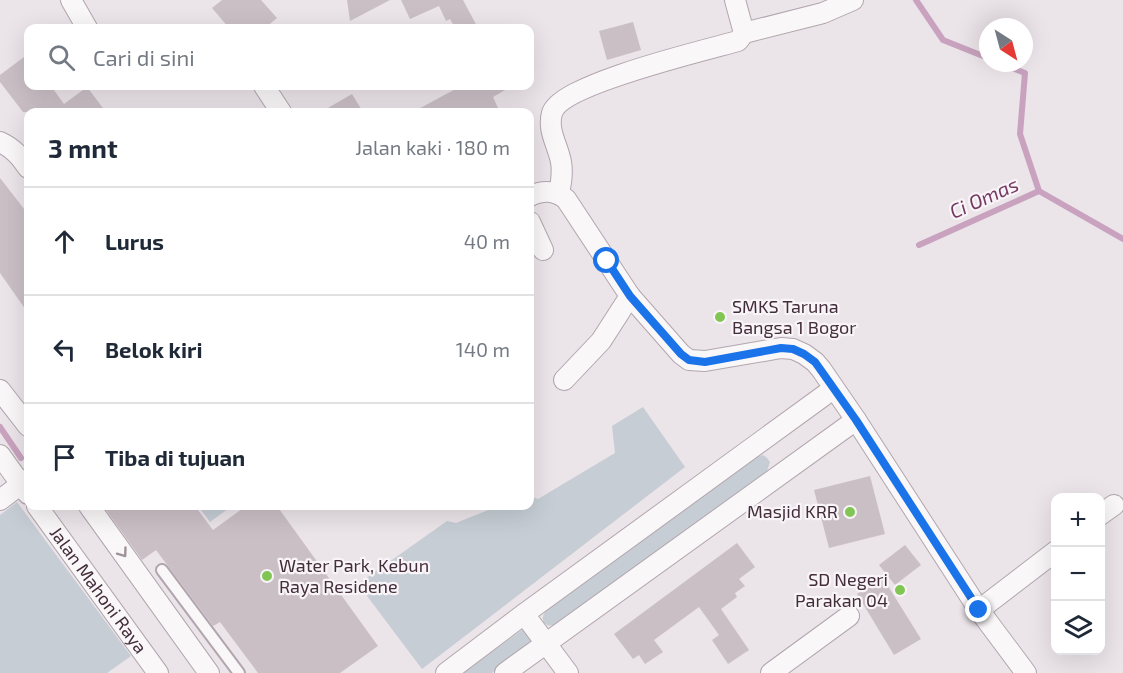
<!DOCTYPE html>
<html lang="id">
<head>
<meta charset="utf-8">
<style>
  body { margin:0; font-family:"Exo 2",sans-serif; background:#f2f2f3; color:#1f2937 }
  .controls { position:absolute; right:18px; bottom:18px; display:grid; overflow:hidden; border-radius:12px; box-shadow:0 6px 24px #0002 }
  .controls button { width:54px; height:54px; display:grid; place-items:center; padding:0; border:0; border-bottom:2px solid #e0e1e3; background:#fff; color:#1f2937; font:30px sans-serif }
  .compass { position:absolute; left:979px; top:18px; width:54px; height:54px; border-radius:50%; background:#fff; box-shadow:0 6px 24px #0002; rotate:144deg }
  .stop { position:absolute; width:18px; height:18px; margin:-14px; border:4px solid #1a73e8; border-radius:50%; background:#fff }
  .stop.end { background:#1a73e8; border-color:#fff; box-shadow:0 2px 6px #0008 }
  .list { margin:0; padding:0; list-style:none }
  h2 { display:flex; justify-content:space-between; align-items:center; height:78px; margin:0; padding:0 24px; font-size:26px }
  h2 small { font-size:20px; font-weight:400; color:#747a83 }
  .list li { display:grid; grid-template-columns:39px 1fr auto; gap:18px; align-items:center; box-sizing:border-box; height:108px; padding:0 24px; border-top:2px solid #e0e1e3 }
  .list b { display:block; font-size:22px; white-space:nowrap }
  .list em { font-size:20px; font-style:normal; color:#747a83 }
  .icon { flex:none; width:33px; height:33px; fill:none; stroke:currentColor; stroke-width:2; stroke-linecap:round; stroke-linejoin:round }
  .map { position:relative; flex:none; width:1123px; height:673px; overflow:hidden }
  .search { position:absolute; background:#fff; box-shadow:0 6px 24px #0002; left:24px; top:24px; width:510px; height:66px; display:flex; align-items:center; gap:15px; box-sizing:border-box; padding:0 21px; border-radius:12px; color:#747a83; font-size:22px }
  .panel { position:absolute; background:#fff; box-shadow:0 6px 24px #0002; left:24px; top:108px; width:510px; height:402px; border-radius:12px }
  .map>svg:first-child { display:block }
  .green { fill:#c6cdd4 }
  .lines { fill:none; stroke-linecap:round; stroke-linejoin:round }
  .stream { stroke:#c8a2be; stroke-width:6 }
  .building { fill:#cbbfc6 }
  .service-casing { stroke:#b2a6ae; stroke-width:14 }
  .minor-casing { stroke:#b2a6ae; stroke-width:22 }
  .service { stroke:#faf7f8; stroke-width:10 }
  .minor { stroke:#faf7f8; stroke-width:20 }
  .oneway { stroke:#9e9299 }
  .route { stroke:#1a73e8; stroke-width:8 }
  .poi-dot { fill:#81c654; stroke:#f8f4f7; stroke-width:2 }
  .labels { text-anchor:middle; stroke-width:4.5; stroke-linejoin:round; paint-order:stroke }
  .poi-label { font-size:18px; fill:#432d3a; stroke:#f8f4f7; text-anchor:start }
  .street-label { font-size:18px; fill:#432d3a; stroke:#f8f4f7 }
  .water-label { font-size:20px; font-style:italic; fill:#743a62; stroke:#f8f4f7 }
</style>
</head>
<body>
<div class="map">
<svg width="1123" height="673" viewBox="0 0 1123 673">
  <rect width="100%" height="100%" fill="#ebe4e9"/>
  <!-- green -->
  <g class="green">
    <path d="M643,407L685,467L422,669L358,584L447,521L456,523L498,506H530V496L538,499L615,453L612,426Z"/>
    <path d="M763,455L767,458L770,462L767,471L556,624C545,630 538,618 547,610L757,457Z"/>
    <path d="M17,502L131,656L107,673H0V515Z"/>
    <path d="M198,506H232L210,522Z"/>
    <path d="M522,630H526L533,637L532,642L492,673H463Z"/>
  </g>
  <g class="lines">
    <!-- stream -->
    <g class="stream">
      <path d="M916,0L943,40L988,58"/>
      <path d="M1000,63L1025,73L1020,134L1039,191"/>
      <path d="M919,245L1039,191L1123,239"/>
      <path d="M0,427L21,458"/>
    </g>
  </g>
  <!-- building -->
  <g class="building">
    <path d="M222,0H261L277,18L265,28H229L212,8Z"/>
    <path d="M347,0H390L350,21Z"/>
    <path d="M401,0H463L478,28H455L450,19L446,21L439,6L410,19Z"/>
    <path d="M633,22L641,50L607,60L599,31Z"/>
    <path d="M28,54V86H51L64,104L87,87L106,112H23L0,82V75Z"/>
    <path d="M461,86H512L493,97L498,108L489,112H413Z"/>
    <path d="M352,94L363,112H321Z"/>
    <path d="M0,178L28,214V313L0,273Z"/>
    <path d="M870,476L885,534L829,548L814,490Z"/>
    <path d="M103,506H195L213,530L246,506H277L378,646L340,673H258L220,622L213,626L156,550L142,560Z"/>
    <path d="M737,543L755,567L739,579L745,586L735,593L737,597L721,609L749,650L728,664L712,640L719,635L699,607L654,640L663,652L645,664L639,655L633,659L614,634Z"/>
    <path d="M905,545L921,565L895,585L879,565Z"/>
    <path d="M883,578L921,639L894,655L857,594Z"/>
  </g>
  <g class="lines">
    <defs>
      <path id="service" d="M162,570L239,673"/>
      <g id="minor">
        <path d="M71,0L87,28"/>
        <path d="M744,33L823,13L853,0"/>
        <path d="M264,86L281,112"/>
        <path d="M0,142C13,148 20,156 28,168"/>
        <path d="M559,194C561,183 563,173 561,162C558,145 547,131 552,113C561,84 706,50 738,41L744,33L735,0"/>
        <path d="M530,196C543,190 554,190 566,199L630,296L681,354L689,360L705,361L781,348L793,349L804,354L815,362L821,369L856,420L979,610L1026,673"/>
        <path d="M530,222L543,250"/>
        <path d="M564,380L601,341L630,296"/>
        <path d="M0,390L28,426"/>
        <path d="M0,455L28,494"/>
        <path d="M0,500L28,479"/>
        <path id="s1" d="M37,506L158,673"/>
        <path d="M89,506L209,673"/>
        <path d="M1100,515L1114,505"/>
        <path d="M979,610L1056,551"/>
        <path d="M524,614L568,673"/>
        <path d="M446,673L524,614L833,389"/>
        <path d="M505,673L856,420"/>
        <path d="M771,673L849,616"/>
      </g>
    </defs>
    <!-- service casing -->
    <use href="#service" class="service-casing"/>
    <!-- minor casing -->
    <use href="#minor" class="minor-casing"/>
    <!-- service -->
    <use href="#service" class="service"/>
    <!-- minor -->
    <use href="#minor" class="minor"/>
  </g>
  <!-- one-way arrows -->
  <defs><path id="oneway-chevron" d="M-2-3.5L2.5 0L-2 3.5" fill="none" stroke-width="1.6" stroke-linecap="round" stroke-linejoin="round" transform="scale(1.5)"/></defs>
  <use class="oneway" href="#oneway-chevron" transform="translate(123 553) rotate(54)"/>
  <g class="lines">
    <!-- route -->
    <path class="route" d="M607,261L630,296L681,354L689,360L705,362L781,348L793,349L804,354L815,362L820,369L856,420L979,610"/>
  </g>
  <!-- markers -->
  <g class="poi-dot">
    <circle cx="720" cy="317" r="6"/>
    <circle cx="850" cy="512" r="6"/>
    <circle cx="267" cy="576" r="6"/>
    <circle cx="900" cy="590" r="6"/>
  </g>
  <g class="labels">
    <!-- poi labels -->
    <g class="poi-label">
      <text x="732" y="313">SMKS Taruna<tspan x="732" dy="21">Bangsa 1 Bogor</tspan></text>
      <text x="838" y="518" text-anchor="end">Masjid KRR</text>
      <text x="279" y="572">Water Park, Kebun<tspan x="279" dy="21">Raya Residene</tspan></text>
      <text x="888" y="586" text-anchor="end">SD Negeri<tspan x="888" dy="21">Parakan 04</tspan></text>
    </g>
    <!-- street labels -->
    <g class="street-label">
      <text dy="6" stroke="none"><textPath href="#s1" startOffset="104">Jalan Mahoni Raya</textPath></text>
    </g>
    <!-- water labels -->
    <g class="water-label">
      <text transform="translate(984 198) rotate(-24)" y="7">Ci Omas</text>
    </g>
  </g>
</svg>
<div class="controls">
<button>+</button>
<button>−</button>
<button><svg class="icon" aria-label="layers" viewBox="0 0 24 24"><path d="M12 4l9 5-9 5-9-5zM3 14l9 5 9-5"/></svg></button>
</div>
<svg class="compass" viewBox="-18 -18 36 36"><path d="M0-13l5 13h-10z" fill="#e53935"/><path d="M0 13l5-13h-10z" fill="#747a83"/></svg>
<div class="stop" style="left:607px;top:261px"></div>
<div class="stop end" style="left:979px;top:610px"></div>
<div class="search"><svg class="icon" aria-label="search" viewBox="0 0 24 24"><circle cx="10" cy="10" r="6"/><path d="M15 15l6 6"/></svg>Cari di sini</div>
<section class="panel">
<h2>3 mnt<small>Jalan kaki · 180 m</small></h2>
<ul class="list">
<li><svg class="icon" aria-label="ahead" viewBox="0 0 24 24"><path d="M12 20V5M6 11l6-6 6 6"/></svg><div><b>Lurus</b></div><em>40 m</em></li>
<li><svg class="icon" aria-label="left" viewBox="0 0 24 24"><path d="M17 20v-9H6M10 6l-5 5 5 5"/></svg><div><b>Belok kiri</b></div><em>140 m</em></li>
<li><svg class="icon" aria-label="arrive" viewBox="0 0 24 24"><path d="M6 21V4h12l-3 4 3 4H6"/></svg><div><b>Tiba di tujuan</b></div></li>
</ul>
</section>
</div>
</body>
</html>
